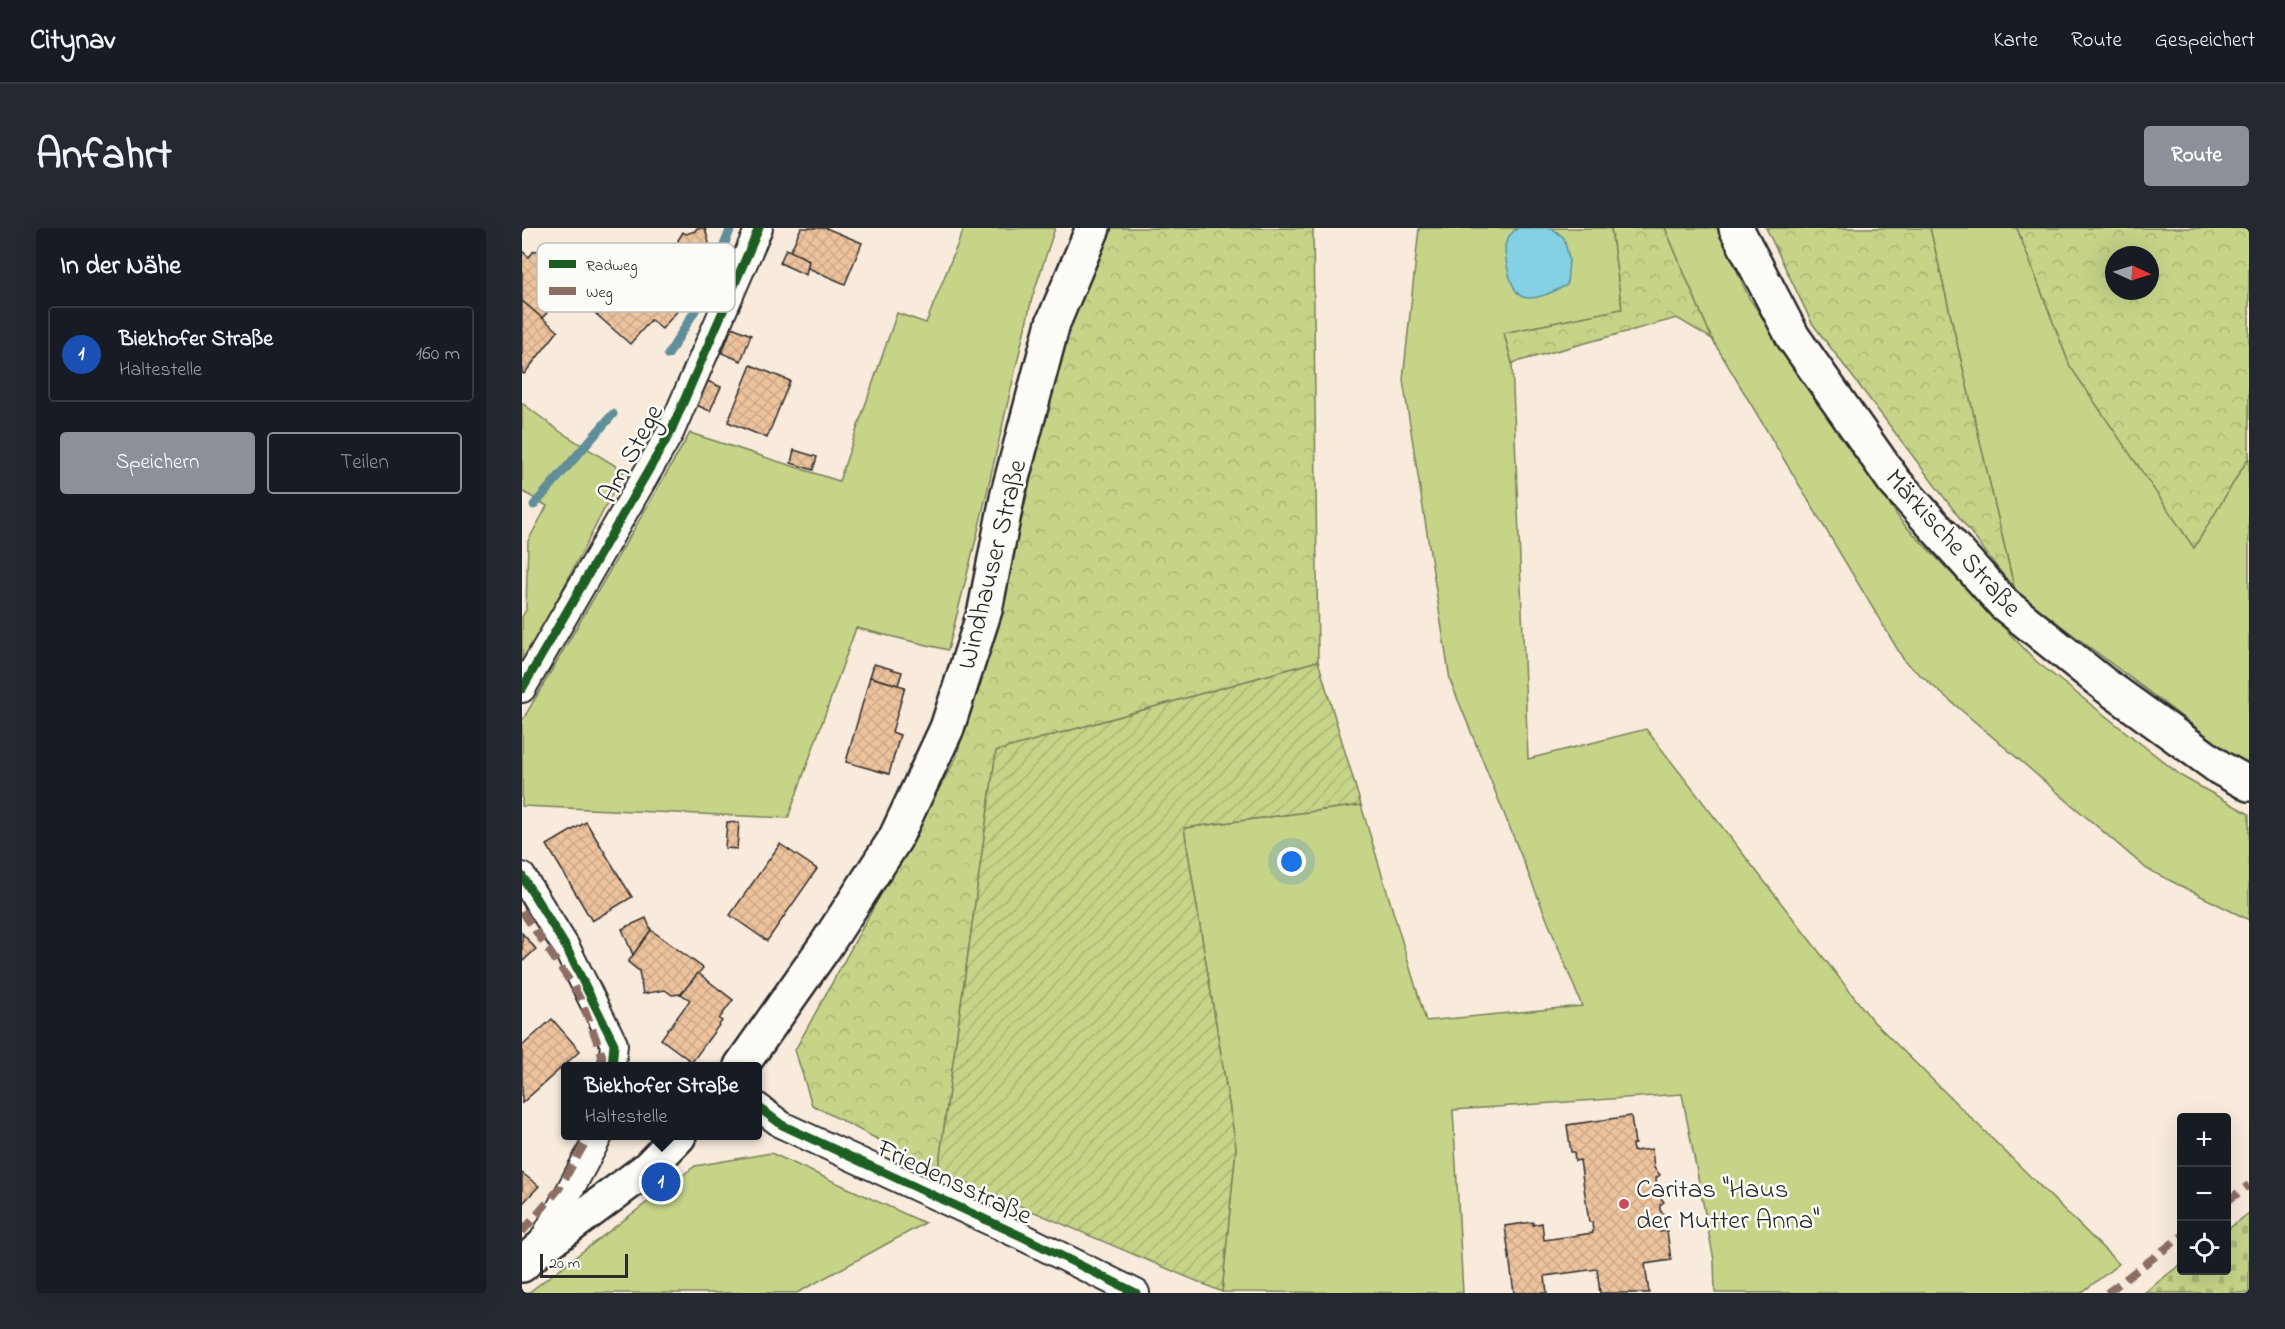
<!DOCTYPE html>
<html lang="de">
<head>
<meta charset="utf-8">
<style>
  body { margin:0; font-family:"Indie Flower",sans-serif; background:#242831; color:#f1f3f6 }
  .controls { position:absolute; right:18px; bottom:18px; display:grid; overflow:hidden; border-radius:6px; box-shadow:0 6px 24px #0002 }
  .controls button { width:54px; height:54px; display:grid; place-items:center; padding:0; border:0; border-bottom:2px solid #363941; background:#171b24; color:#f1f3f6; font:30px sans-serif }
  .compass { position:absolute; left:1583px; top:18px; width:54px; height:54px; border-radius:50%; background:#171b24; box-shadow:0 6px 24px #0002; rotate:94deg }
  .scale { position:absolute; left:18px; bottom:15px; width:88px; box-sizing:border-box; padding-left:6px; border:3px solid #2b2b2b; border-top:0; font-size:16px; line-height:21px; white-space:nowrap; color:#2b2b2b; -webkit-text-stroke:4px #fdfcf7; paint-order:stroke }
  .you { position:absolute; left:770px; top:634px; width:21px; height:21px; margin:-15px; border:4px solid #fff; border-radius:50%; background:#1a73e8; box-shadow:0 0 0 9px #1a73e833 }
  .badge { display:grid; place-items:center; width:39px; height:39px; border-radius:50%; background:#8c9099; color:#fff; font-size:20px; font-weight:700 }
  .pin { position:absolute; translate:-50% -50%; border:3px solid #fff; box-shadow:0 2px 6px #0006 }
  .popup { position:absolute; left:39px; top:834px; width:201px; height:78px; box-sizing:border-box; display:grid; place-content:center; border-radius:6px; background:#171b24; filter:drop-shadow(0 2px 4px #0005); font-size:20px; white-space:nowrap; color:#9ea1a6 }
  .popup b { font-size:22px; color:#f1f3f6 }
  .popup::after { content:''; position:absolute; left:50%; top:100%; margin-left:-12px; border:12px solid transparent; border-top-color:#171b24 }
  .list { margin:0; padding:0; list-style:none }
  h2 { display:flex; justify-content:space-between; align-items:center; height:78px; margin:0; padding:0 24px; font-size:26px }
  h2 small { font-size:20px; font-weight:400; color:#9ea1a6 }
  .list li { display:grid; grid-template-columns:39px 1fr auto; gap:18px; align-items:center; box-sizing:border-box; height:96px; margin:0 12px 12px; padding:0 12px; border:2px solid #363941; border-radius:6px }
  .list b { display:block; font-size:22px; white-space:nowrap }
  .list p { margin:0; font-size:20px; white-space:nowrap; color:#9ea1a6 }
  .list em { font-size:20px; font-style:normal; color:#9ea1a6 }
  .actions { display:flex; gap:12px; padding:18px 24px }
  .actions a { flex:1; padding:14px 0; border:2px solid #8c9099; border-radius:6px; text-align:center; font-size:21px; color:#8c9099 }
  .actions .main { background:#8c9099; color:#fff }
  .icon { flex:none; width:33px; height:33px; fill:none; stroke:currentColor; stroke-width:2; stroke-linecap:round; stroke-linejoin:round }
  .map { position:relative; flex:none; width:1727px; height:1065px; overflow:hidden; border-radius:6px }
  header { display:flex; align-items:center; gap:36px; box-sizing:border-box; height:84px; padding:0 30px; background:#171b24; border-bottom:2px solid #363941 }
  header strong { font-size:28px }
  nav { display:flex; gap:33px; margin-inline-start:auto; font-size:21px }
  .intro { display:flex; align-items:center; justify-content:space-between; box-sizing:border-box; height:144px; padding:0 36px }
  h1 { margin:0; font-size:42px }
  .button { padding:15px 27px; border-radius:6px; background:#8c9099; color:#fff; font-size:21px; font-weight:700 }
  main { display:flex; gap:36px; padding:0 36px }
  aside { flex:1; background:#171b24; border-radius:6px; box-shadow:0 6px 24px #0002 }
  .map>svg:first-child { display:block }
  .grass { fill:#c6d488; stroke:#78805a; stroke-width:1.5 }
  .forest { fill:url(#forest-crowns); stroke:#78805a; stroke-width:1.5; fill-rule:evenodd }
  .cemetery { fill:url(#cemetery-stones); stroke:#78805a; stroke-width:1.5 }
  .garden { fill:url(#garden-furrows); stroke:#78805a; stroke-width:1.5 }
  .water { fill:#83d1e2; stroke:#608f99; stroke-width:1.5 }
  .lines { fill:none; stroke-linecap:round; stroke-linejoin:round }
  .stream { stroke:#608f99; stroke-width:9 }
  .building { fill:url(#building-cross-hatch); stroke:#2b2b2b; stroke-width:1.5 }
  .minor-casing { stroke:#2b2b2b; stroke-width:30 }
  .secondary-casing { stroke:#2b2b2b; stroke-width:38 }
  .minor { stroke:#fdfcf7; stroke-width:26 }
  .secondary { stroke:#fdfcf7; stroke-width:33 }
  .quiet { stroke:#8d6e63; stroke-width:8; stroke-dasharray:15 8; stroke-linecap:butt }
  .cycleway-casing { stroke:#fdfcf7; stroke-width:13 }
  .cycleway { stroke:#1b5e20; stroke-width:9 }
  .poi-dot { fill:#d1495b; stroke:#fdfcf7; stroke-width:2 }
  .labels { text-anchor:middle; stroke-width:5; stroke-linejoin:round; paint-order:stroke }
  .street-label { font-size:27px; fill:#2b2b2b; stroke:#fdfcf7 }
  .poi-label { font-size:27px; fill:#2b2b2b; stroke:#fdfcf7; text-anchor:start }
  .key { fill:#fdfcf7; stroke:#bebdba; stroke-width:1.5 }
  .key-label { font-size:16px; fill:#2b2b2b }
</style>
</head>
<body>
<header>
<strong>Citynav</strong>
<nav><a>Karte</a><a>Route</a><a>Gespeichert</a></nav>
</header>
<div class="intro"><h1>Anfahrt</h1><a class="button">Route</a></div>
<main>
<aside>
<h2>In der Nähe<small></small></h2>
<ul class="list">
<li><span class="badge" style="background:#1a4fb4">1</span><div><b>Biekhofer Straße</b><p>Haltestelle</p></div><em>160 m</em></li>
</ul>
<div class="actions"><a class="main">Speichern</a><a>Teilen</a></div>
</aside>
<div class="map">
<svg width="1727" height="1065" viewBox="0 0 1727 1065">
  <defs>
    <pattern id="forest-crowns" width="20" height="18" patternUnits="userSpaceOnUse" patternTransform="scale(1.5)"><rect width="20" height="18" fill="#c6d488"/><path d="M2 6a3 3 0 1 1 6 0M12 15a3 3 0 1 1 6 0" fill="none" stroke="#aab676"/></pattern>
    <pattern id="cemetery-stones" width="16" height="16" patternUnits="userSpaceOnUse" patternTransform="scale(1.5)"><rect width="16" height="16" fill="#c6d488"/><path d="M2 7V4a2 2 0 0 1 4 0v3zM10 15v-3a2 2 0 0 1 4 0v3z" fill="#aab676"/></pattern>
    <pattern id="garden-furrows" width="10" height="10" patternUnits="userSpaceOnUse" patternTransform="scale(1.5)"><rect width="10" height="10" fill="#c6d488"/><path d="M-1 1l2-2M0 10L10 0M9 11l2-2" fill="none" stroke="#aab676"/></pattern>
    <pattern id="building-cross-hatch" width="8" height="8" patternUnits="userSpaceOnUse" patternTransform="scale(1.5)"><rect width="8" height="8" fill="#edc39d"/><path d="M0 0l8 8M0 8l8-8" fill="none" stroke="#cba887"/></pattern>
  </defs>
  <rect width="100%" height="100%" fill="#f8ebdc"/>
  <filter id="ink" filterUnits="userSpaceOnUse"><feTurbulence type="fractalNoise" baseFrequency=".0167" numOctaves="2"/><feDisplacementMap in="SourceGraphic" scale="12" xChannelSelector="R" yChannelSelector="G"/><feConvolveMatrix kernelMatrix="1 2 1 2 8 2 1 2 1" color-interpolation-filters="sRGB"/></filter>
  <g filter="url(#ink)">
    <!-- grass -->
    <g class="grass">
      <path d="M442,0H533L510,70L456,303L426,422L334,400L266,590L0,578V493L168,205L317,253L375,85L404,95Z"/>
      <path d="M897,0H1089L1100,81L982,105L990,135L1006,531L1124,501L1350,792L1597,1036L1559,1065H1193L1192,1032L1160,866L931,882L941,1065L700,1064L714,919L662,600L839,577L904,793L1060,778L928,452L881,152Z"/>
      <path d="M1143,0H1196L1227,70L1379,293L1515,434L1661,549L1727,586V692L1625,641L1383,434L1190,111Z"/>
      <path d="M1408,0H1495L1548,138L1672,319L1727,229V535L1712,528L1493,363Z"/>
      <path d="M0,175L40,205L102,243L7,426L0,434V389L4,382L6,313L25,278L0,263Z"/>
      <path d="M249,925L403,995L275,1065H6L173,938Z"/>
    </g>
    <!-- forest -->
    <g class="forest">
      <path d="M588,0H791L796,433L474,524L416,943L290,877L273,822L434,530L488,341L542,105Z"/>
      <path d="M1089,0H1143L1190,111L1155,90L990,135L982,105L1100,81Z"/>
      <path d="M1244,0H1408L1493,363L1290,95Z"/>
      <path d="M1495,0H1727V229L1672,320L1548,138ZM1592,27H1628V63H1592Z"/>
    </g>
    <!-- cemetery -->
    <path class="cemetery" d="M1727,985V1065H1622L1659,1036L1660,1042H1704L1705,1002Z"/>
    <!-- garden -->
    <path class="garden" d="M796,433L839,577L662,600L714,919L700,1064L416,943L474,523Z"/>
    <!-- water -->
    <path class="water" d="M996,0H1030L1042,10L1047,31L1045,57C1033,63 1014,73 1001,69C988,64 983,31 983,18C984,11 990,3 996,0Z"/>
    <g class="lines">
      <!-- stream -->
      <g class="stream">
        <path d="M146,127L180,71L209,0"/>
        <path d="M12,277L91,186"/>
      </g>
    </g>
    <!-- building -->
    <g class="building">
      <path d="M175,0H183L187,15L176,33L159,23L156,12L161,4L164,6L173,3Z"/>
      <path d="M279,0H304L340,15L323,56L284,39L287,32L268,24Z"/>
      <path d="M264,21L287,32L284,47L258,35Z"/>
      <path d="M21,22L27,27V31L46,47L31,64L29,62L19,74L24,78L25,85L20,90L0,73V23L7,29L12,23Z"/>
      <path d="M112,41L157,81L140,101L129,92L108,116L74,86Z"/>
      <path d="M38,56L43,60L24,83V78L19,74L29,62L31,64Z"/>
      <path d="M0,73L36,103L2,146L0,145Z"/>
      <path d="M210,99L229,107L219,133L200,125Z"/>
      <path d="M229,137L268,153L245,210L206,194Z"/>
      <path d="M183,152L199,159L188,183L172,176Z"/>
      <path d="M272,222L295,229L291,242L269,235Z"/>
      <path d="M352,436L380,444L376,457L348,449Z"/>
      <path d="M348,449L383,459L370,504L378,507L367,546L324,534Z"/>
      <path d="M64,594L110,669L70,693L25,617Z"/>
      <path d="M205,594L217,595L215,621L203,620Z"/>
      <path d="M258,616L295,641L245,713L208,687Z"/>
      <path d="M124,690L129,702L111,727L100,701Z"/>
      <path d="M129,702L181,740L159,766L150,767L143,762L121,766L117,743L106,734Z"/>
      <path d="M0,705L14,721L0,734Z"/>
      <path d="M176,745L211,772L197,791L200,793L170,834L139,811L168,772L159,766Z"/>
      <path d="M30,791L58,823L0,875V818Z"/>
      <path d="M1109,888L1113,916H1110L1111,923L1130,921L1132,940L1138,947L1134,950L1136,967L1142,974L1138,977V982L1144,989L1139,993L1140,996H1137L1138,1004L1145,1003L1149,1032L1123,1036L1127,1065H1078L1075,1041L1023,1048L1025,1065H992L983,998L1011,994V997L1020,995L1022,1012L1071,1005L1070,994H1067L1058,932L1053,933L1052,924H1049L1045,897Z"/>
      <path d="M0,945L17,958L0,976Z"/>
    </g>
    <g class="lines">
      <defs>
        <g id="minor">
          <path d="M0,461L148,205L237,0"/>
          <path d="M0,648L44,719L92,816L90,838"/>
          <path d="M235,878L260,897L501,1009L614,1065"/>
          <path d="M19,1016L77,908"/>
        </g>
        <g id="secondary">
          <path d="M1214,0L1271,109L1372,253L1482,376L1583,457L1698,540L1727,556"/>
          <path d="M219,838L304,717L373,611L425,500L463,382L486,265L531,95L571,0"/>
          <path d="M0,1037L16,1022L125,941L157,908"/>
        </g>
      </defs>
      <!-- minor casing -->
      <use href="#minor" class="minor-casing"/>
      <!-- secondary casing -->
      <use href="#secondary" class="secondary-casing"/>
      <!-- minor -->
      <use href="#minor" class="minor"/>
      <!-- secondary -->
      <use href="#secondary" class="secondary"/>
      <!-- quiet -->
      <g class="quiet">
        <path d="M0,683L58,768L80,827V838"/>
        <path d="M1704,974L1727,957"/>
        <path d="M0,1004L37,961L67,908"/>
        <path d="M1585,1065L1660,1008"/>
      </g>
      <defs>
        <g id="cycleway">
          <path d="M0,461L148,205L237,0"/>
          <path d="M0,648L44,719L92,816L90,838"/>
          <path d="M235,878L260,897L501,1009L614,1065"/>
        </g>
      </defs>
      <!-- cycleway casing -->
      <use href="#cycleway" class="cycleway-casing"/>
      <!-- cycleway -->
      <use href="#cycleway" class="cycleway"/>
    </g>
  </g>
  <!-- markers -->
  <circle class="poi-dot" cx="1102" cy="976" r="6"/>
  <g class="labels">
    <!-- street labels -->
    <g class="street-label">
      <text transform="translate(108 225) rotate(-62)" y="9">Am Stege</text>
      <text transform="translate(1432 314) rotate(48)" y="9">Märkische Straße</text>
      <text transform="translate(469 336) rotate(-76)" y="9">Windhauser Straße</text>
      <text transform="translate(433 953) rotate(25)" y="9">Friedensstraße</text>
    </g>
    <!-- poi labels -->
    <g class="poi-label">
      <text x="1114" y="969">Caritas "Haus<tspan x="1114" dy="31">der Mutter Anna"</tspan></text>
    </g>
  </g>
  <!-- legend -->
  <rect x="15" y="15" width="198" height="69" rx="9" class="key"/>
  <rect x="27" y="32" width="27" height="8" fill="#1b5e20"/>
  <rect x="27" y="59" width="27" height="8" fill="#8d6e63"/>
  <g class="key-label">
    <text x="64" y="42">Radweg</text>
    <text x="64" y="69">Weg</text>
  </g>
</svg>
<div class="controls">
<button>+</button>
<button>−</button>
<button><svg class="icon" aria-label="locate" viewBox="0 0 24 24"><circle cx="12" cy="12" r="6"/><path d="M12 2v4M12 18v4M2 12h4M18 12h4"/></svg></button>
</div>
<svg class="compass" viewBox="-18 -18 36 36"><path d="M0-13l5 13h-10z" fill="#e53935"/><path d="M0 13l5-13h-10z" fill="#9ea1a6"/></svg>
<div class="scale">20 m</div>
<div class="you"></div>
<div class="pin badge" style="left:139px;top:954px;background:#1a4fb4">1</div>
<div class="popup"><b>Biekhofer Straße</b>Haltestelle</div>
</div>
</main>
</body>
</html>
